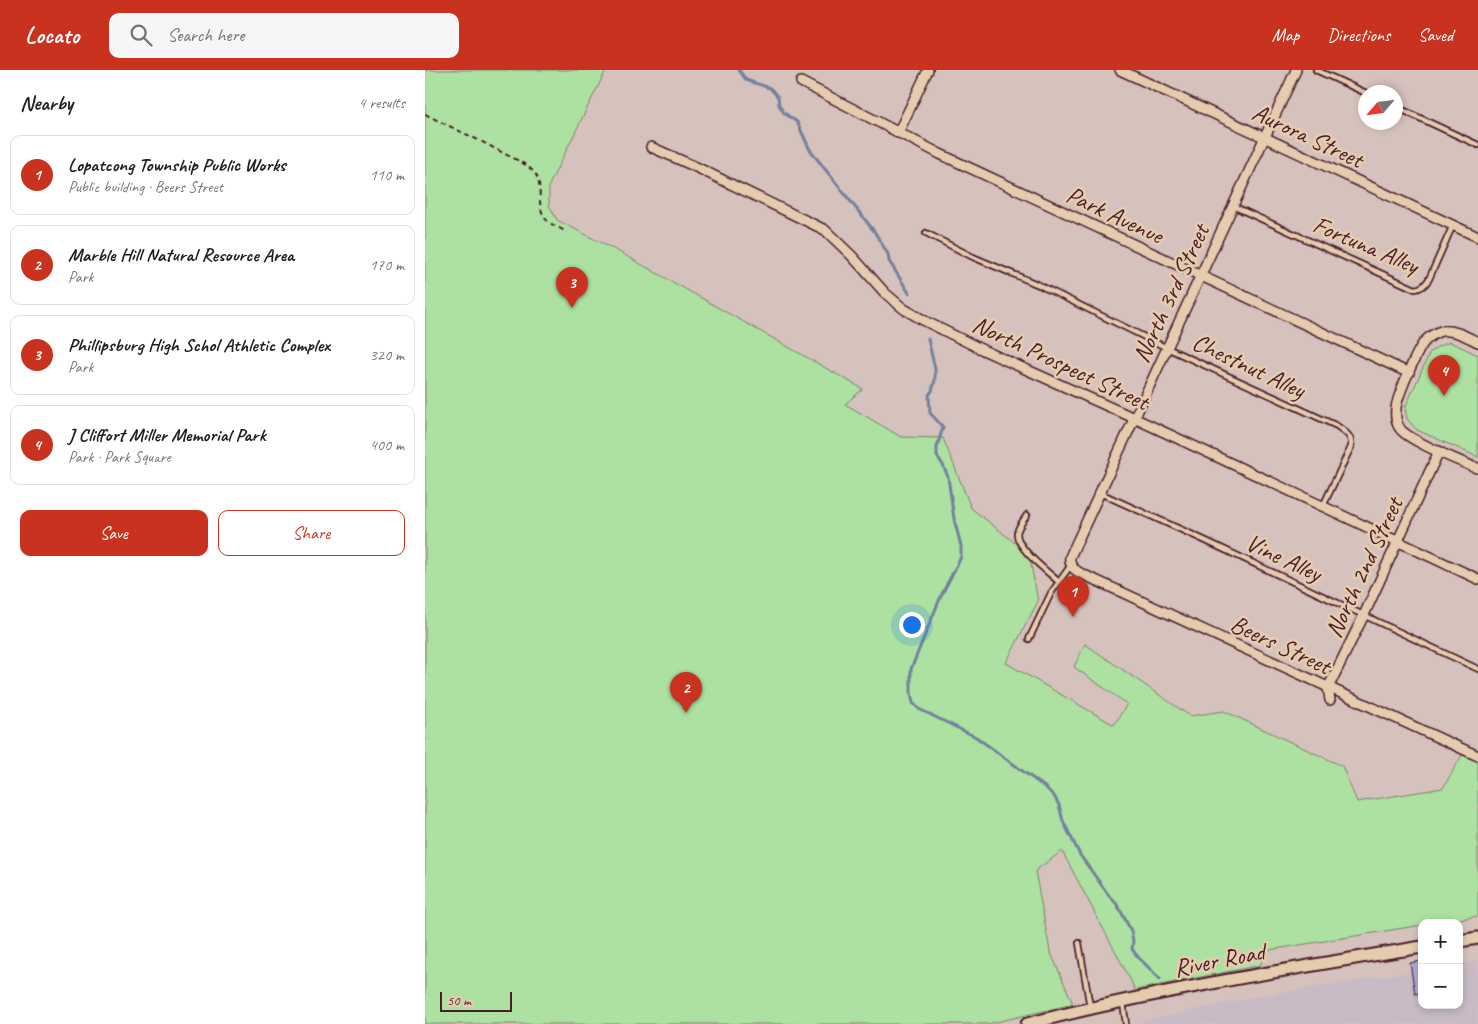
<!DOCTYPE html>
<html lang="en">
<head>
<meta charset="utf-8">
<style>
  body { margin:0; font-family:Caveat,sans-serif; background:#f6f6f6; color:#202124 }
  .controls { position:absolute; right:15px; bottom:15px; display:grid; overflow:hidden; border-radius:10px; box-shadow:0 2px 8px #0003 }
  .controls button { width:45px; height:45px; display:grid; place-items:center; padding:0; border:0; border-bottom:1px solid #e0e0e0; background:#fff; color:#202124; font:25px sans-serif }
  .compass { position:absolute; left:933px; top:15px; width:45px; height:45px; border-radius:50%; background:#fff; box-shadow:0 2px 8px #0003; rotate:242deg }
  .scale { position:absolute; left:15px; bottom:12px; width:72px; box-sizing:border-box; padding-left:5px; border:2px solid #4a1f2b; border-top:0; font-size:14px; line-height:18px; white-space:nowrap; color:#4a1f2b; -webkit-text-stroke:4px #e6ccae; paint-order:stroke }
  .you { position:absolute; left:486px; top:554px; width:18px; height:18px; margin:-12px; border:4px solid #fff; border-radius:50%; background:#1a73e8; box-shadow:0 0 0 8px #1a73e833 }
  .badge { display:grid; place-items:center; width:32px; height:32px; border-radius:50%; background:#c8321e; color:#fff; font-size:16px; font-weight:700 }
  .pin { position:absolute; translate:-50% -41px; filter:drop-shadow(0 1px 2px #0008) }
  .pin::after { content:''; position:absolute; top:26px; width:18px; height:15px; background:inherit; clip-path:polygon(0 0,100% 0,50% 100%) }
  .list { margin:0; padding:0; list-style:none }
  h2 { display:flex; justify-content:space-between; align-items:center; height:65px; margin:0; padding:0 20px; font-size:21px }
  h2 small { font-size:16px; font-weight:400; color:#757577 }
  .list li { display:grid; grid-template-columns:32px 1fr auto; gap:15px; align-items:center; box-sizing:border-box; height:80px; margin:0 10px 10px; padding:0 10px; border:1px solid #e0e0e0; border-radius:10px }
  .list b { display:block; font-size:19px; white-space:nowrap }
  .list p { margin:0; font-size:16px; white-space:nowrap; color:#757577 }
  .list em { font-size:16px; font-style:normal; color:#757577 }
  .actions { display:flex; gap:10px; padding:15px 20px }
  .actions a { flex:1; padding:11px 0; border:1px solid #c8321e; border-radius:10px; text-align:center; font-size:18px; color:#c8321e }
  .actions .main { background:#c8321e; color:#fff }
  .icon { flex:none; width:28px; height:28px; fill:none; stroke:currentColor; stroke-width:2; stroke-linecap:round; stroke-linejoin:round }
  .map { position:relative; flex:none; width:1053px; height:954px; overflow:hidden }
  header { display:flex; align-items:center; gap:30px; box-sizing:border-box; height:70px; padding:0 25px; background:#c8321e; color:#fff }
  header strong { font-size:24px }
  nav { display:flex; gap:28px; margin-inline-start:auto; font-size:18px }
  .search { width:350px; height:45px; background:#f6f6f6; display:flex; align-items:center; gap:12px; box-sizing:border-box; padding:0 18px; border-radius:10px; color:#757577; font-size:19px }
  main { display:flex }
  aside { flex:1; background:#fff }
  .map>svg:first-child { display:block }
  .built { fill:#c9bbc6 }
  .green { fill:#ace1a2; stroke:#7b8066 }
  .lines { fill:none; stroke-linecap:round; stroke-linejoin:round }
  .stream { stroke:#72819e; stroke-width:3 }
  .building { fill:#adacdd; stroke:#4a1f2b }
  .lane-casing { stroke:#4a1f2b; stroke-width:8 }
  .street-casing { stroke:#4a1f2b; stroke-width:12 }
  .secondary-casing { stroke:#4a1f2b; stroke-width:15 }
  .path { stroke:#4a1f2b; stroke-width:2; stroke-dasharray:5 4; stroke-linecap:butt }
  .lane { stroke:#e6ccae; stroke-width:4.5 }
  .street { stroke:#e6ccae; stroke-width:9 }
  .secondary { stroke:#e6ccae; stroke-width:11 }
  .labels { text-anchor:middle; stroke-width:5; stroke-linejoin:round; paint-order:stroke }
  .street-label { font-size:25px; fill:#4a1f2b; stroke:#e6ccae }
</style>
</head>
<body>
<header>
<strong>Locato</strong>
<div class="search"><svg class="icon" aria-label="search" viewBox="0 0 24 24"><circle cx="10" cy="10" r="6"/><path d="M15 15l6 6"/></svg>Search here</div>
<nav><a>Map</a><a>Directions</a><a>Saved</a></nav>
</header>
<main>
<aside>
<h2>Nearby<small>4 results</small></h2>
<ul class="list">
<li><span class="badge">1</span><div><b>Lopatcong Township Public Works</b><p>Public building · Beers Street</p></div><em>110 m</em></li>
<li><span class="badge">2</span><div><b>Marble Hill Natural Resource Area</b><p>Park</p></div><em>170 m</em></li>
<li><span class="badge">3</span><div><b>Phillipsburg High Schol Athletic Complex</b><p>Park</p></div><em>320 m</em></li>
<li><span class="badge">4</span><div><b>J Cliffort Miller Memorial Park</b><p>Park · Park Square</p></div><em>400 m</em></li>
</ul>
<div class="actions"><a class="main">Save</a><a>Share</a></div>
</aside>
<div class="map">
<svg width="1053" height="954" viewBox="0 0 1053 954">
  <rect width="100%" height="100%" fill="#d5c2bc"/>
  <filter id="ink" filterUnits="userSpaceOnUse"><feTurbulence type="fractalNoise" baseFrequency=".02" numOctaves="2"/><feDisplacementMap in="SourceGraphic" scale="10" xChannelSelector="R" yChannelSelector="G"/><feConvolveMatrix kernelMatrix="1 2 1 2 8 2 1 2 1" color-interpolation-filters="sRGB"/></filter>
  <g filter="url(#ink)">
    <!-- built -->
    <path class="built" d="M1053,891V954H717V951L834,926L997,900V935H1034V894Z"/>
    <!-- green -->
    <g class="green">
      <path d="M0,0H181L124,115V135L132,150L196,183L438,319L420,334L476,367L518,368L546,438L604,484L613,531L581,593L689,655L702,634L649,597L660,574L765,646L799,641L917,696L932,732L1018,718L1040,680L1053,686V846L1012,853H997V855L838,881L836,895L710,920L705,909L637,781L610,801L625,881L648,934L563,954H0Z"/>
      <path d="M1025,272L1053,285V387L992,360L982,349L980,338L1005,282L1014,276Z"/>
    </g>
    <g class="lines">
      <!-- stream -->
      <g class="stream">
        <path d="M314,0L321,10L345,18L353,27L354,35L359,43L372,52L385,80L449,161L463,184L464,191L484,223"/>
        <path d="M503,269L510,299V310L507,321L504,325L505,343L518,357L512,377V386L518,395L523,407L529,449L536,476V487L516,526L486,599V623L488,633L494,639L551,667L621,718L629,726L634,735L638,751L655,785L685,827L691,833L699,847L706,861L708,871L707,879L713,887L735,909"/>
      </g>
    </g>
    <!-- building -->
    <path class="building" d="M997,891V923L990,924L985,893Z"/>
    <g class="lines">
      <defs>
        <g id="lane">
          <path d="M891,0L941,23"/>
          <path d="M971,37L1053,75"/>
          <path d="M808,136L990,219C997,218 1000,215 1004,209L1028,155"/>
          <path d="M501,163L548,187L614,215L742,278L912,356C920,362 928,366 926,377L898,436"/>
          <path d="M675,423L779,470L1053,599"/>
          <path d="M602,445C598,451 593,457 592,463C591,478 623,502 634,512"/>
          <path d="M604,569L626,523L646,495"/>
          <path d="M654,873L665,937"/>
          <path d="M698,933L701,954"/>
        </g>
        <g id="street">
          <path d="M695,0L1053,167"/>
          <path d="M871,0L645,487C644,495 648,499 655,503L1053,686"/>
          <path d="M376,12L515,84L984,303"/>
          <path d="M473,63L503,0"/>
          <path d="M226,77L271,97L400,160L427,186L460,223L479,239L500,251L558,280L709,348L1053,509"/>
          <path d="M1053,272C1042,267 1029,259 1016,261C1010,263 1004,267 1000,271C992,280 972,327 971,338C970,346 971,354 976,360C987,372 1031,389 1048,397L1053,398"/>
          <path d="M905,630L903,618L939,545L1014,381"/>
        </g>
        <g id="secondary">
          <path d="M1034,871L1053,868"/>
          <path d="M602,954C732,920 864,899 997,877"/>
        </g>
      </defs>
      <!-- lane casing -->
      <use href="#lane" class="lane-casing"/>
      <!-- street casing -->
      <use href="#street" class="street-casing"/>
      <!-- secondary casing -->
      <use href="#secondary" class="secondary-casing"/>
      <!-- path -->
      <path class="path" d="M0,44C27,58 55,70 82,85C91,89 101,94 108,101C120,113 110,134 120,148C125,155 135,158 142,162"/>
      <!-- lane -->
      <use href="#lane" class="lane"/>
      <!-- street -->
      <use href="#street" class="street"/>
      <!-- secondary -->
      <use href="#secondary" class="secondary"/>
    </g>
  </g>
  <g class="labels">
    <!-- street labels -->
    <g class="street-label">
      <text transform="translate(883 65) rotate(25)" y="9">Aurora Street</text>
      <text transform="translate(690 144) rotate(25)" y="9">Park Avenue</text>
      <text transform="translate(941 174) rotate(23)" y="9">Fortuna Alley</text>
      <text transform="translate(745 223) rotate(-65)" y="9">North 3rd Street</text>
      <text transform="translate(636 292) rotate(25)" y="9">North Prospect Street</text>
      <text transform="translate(824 295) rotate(25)" y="9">Chestnut Alley</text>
      <text transform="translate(859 487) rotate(25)" y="9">Vine Alley</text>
      <text transform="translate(938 497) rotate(-65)" y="9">North 2nd Street</text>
      <text transform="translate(856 574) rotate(25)" y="9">Beers Street</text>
      <text transform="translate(794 889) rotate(-11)" y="9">River Road</text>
    </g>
  </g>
</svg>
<div class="controls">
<button>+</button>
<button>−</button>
</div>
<svg class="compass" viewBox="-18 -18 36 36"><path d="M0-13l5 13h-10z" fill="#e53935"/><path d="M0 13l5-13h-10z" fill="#757577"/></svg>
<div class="scale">50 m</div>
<div class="you"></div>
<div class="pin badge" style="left:648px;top:547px">1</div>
<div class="pin badge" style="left:261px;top:643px">2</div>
<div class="pin badge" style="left:147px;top:238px">3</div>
<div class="pin badge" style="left:1019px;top:326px">4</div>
</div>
</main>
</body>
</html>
